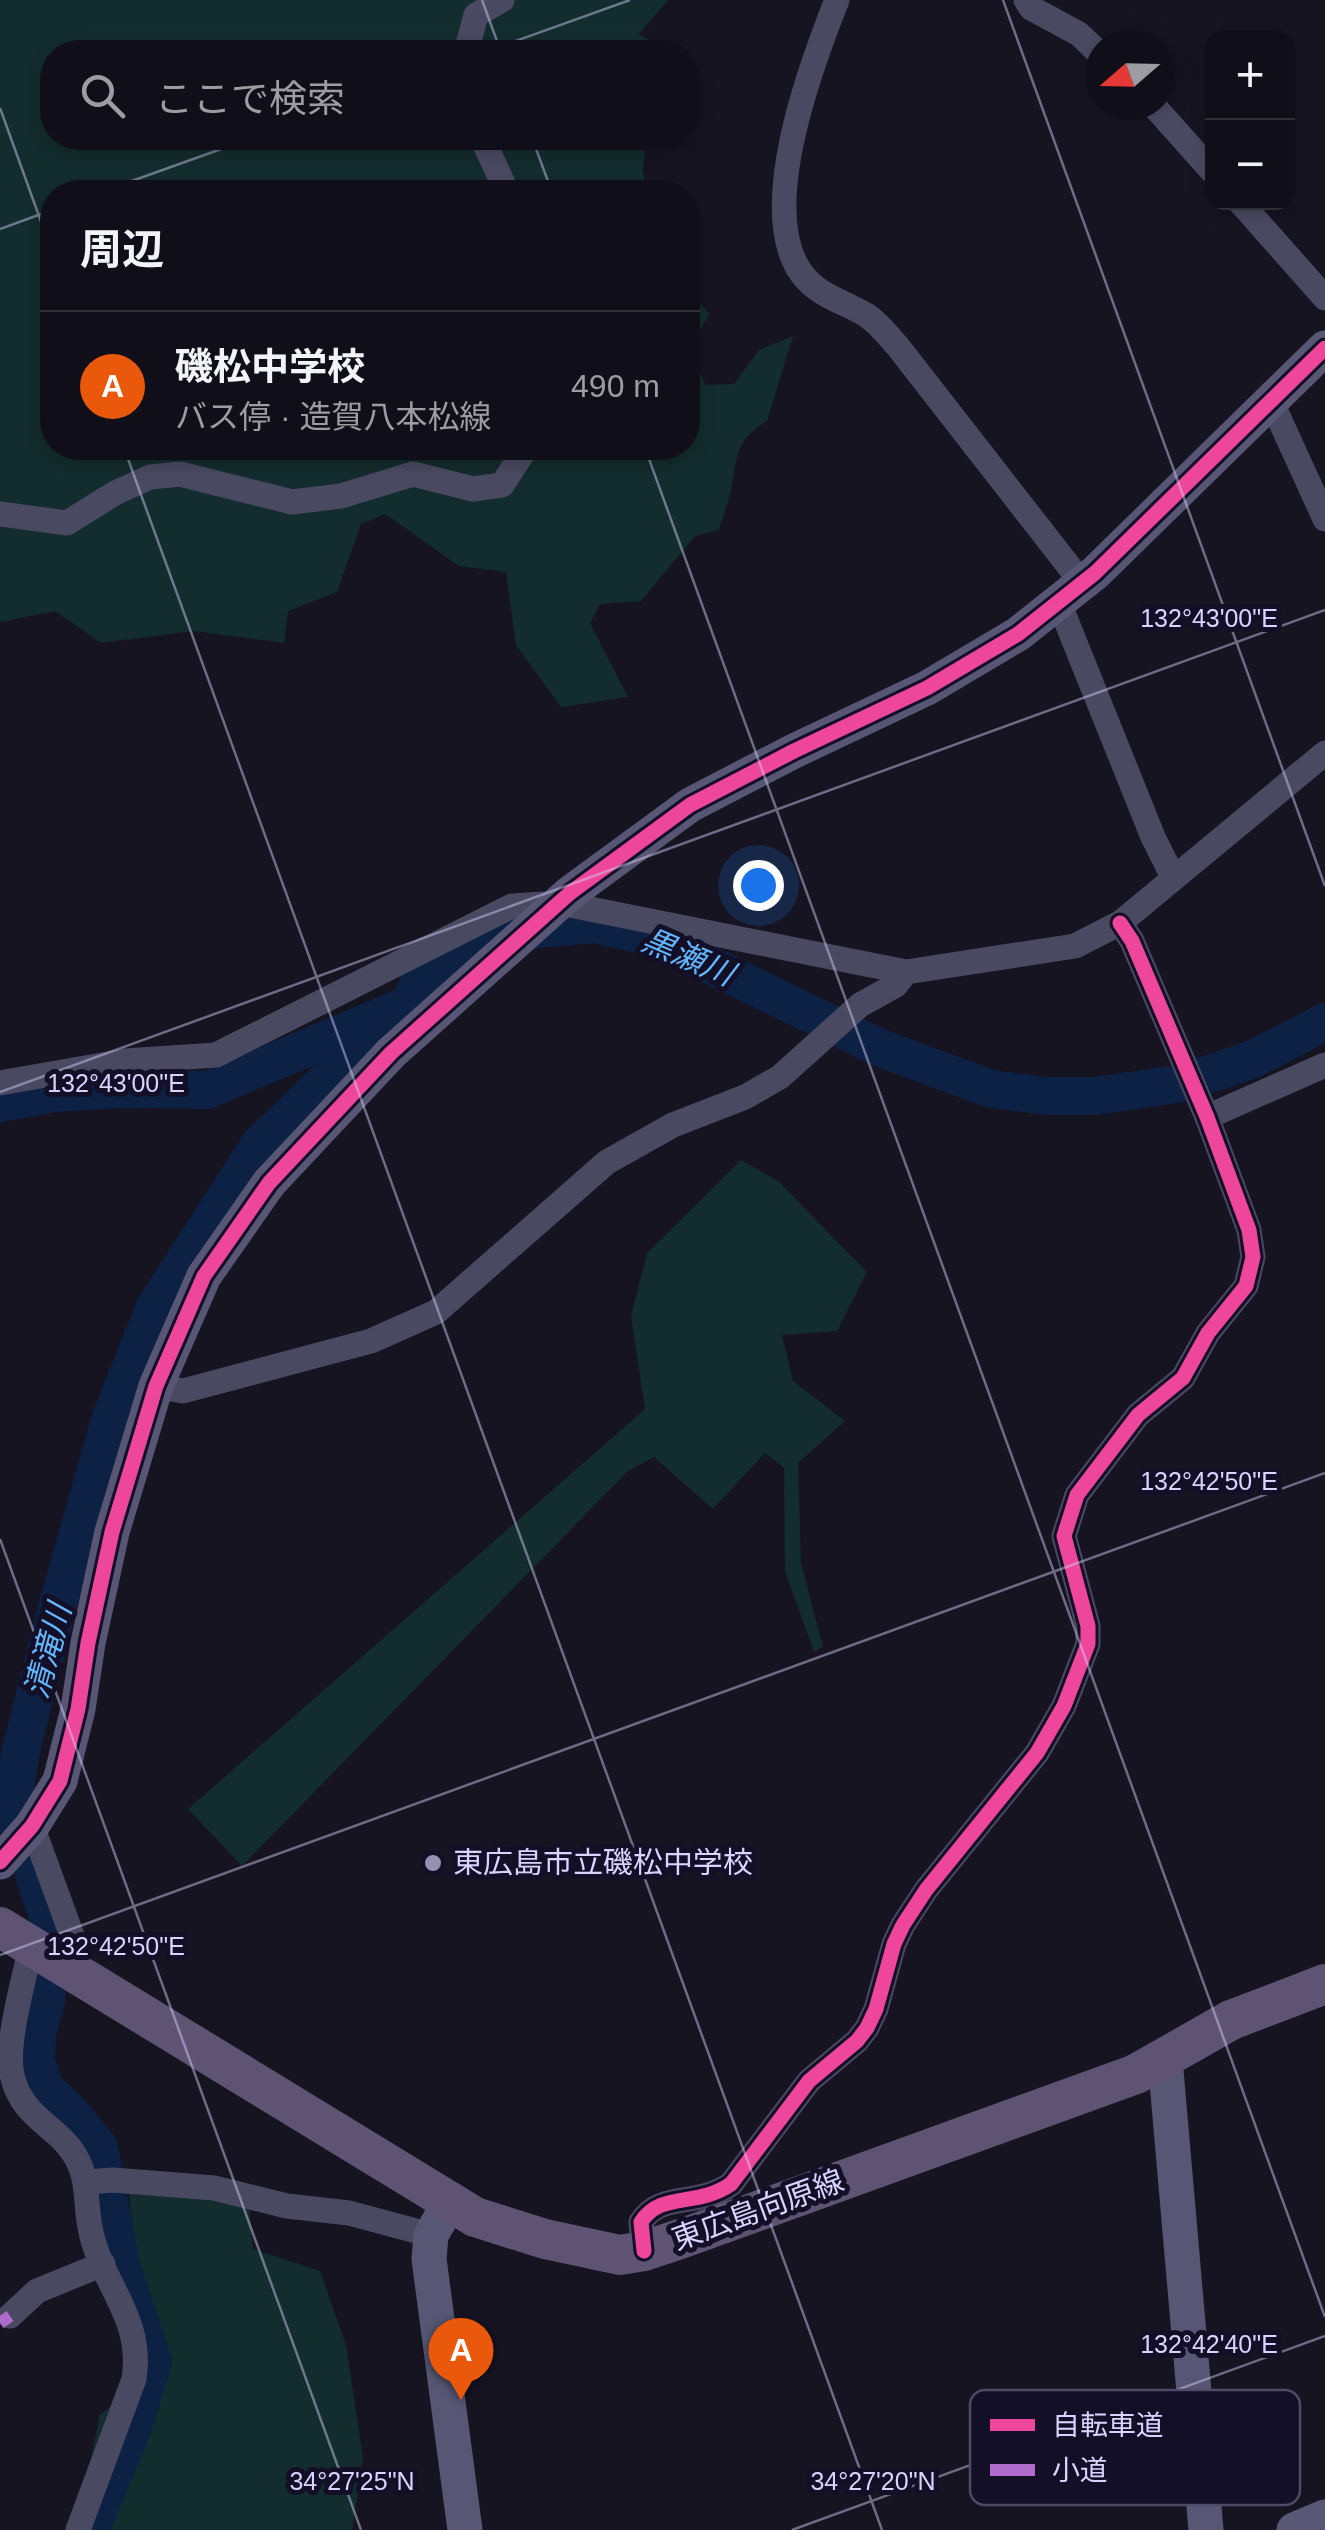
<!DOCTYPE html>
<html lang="ja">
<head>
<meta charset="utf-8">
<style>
  body { margin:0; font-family:Arial,"Noto Sans JP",sans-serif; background:#1e1d26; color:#f1f3f6 }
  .controls { position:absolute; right:30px; top:30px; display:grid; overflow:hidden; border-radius:20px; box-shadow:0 5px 15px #0003 }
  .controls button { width:90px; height:90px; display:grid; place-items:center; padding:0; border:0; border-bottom:2px solid #302f38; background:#100f19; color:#f1f3f6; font:50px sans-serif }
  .compass { position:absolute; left:1085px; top:30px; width:90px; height:90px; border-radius:50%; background:#100f19; box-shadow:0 5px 15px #0003; rotate:250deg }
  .you { position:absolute; left:758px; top:885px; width:35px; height:35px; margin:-25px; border:8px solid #fff; border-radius:50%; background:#1a73e8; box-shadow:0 0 0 15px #1a73e833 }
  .badge { display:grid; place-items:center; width:65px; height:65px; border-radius:50%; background:#ea580c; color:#fff; font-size:32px; font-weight:700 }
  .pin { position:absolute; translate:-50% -82px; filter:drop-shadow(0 2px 5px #0008) }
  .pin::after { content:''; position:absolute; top:52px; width:35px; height:30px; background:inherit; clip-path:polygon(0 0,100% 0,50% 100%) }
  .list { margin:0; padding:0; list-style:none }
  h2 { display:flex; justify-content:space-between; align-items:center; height:130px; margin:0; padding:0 40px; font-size:42px }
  h2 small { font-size:32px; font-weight:400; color:#9c9ca2 }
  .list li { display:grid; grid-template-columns:65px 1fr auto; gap:30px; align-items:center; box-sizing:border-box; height:150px; padding:0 40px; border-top:2px solid #302f38 }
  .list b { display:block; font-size:38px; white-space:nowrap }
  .list p { margin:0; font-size:32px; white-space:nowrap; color:#9c9ca2 }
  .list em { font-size:32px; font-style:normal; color:#9c9ca2 }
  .icon { flex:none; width:55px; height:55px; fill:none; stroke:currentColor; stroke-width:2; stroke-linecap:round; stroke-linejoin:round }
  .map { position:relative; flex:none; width:1325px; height:2530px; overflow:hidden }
  .search { position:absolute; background:#100f19; box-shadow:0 5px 15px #0003; left:40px; top:40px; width:660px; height:110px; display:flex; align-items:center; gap:25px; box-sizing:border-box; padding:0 35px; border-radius:40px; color:#9c9ca2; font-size:38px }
  .panel { position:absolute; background:#100f19; box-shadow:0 5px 15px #0003; left:40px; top:180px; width:660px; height:280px; border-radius:40px }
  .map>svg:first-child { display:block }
  .green { fill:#132c2d }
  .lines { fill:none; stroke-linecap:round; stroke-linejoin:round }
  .river { stroke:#0d2144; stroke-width:38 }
  .street { stroke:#4a4962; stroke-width:25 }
  .secondary { stroke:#575674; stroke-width:35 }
  .primary { stroke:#5e5373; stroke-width:40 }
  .quiet { stroke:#b06ccc; stroke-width:12; stroke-dasharray:25 12; stroke-linecap:butt }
  .cycleway-casing { stroke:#130f26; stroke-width:21 }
  .cycleway { stroke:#ed469a; stroke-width:15 }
  .ticks { fill:none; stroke:#d9d4ff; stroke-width:2.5; stroke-opacity:0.45 }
  .poi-dot { fill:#9591b1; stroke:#130f26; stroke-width:4 }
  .labels { text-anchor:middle; stroke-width:10; stroke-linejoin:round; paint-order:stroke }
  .poi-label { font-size:30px; fill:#d9d4ff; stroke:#130f26; text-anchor:start }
  .street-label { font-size:30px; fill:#d9d4ff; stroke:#130f26 }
  .water-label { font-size:32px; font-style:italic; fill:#62b6ff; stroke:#130f26 }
  .key { fill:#130f26; stroke:#4e4a67; stroke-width:2.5 }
  .key-label { font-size:28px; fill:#d9d4ff }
  .ticks-label { font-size:25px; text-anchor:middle; fill:#d9d4ff; stroke:#130f26; stroke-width:10; stroke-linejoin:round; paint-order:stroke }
</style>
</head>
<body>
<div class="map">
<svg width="1325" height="2530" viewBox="0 0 1325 2530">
  <rect width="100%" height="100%" fill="#161421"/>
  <!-- green -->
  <g class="green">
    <path d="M0,0H668L639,34L670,52H52V138H646L643,172L648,192H52V448H688V291L710,314L688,349L706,385L734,384L759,350L793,336L767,421C735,439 737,458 731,490C728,503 723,517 719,530L695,536L641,601L600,604L590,623L628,697L561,707L516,645L506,572L459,566L385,514L361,524L337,592L288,611L284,643L194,631L101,643L55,611L0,622Z"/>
    <path d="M741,1160L778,1181L867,1272L837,1331L782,1335L793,1381L845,1421L798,1463L801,1563L823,1647L814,1652L785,1571L784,1468L765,1453L713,1509L654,1457L628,1471L242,1866L188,1809L645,1409L631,1316L647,1253Z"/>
    <path d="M128,2181L248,2196L253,2249L320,2271L346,2345L363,2458L352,2530H77L100,2414L147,2381Z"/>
  </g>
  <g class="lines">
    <!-- river -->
    <g class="river">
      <path d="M0,1103L55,1093L119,1089L207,1090L401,1008L410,1003L421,978L474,947L516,931L594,924L653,937L880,1048L991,1089L1046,1096H1096L1183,1083L1253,1059L1325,1022"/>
      <path d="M90,2530L132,2430L153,2361L121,2265L99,2147L70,2112L45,2088L35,2059L38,2030L46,2001L51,1927L12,1806L21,1751L55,1615L111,1417L155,1307L260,1144L401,1008"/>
    </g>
    <!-- street -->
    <g class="street">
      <path d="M837,0C811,65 756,212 802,274C818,296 845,302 866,315C879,323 889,337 899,348L1082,583"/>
      <path d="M1026,0L1031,8L1079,34L1100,54"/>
      <path d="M466,52L476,15L502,0"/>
      <path d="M1153,105L1212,171"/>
      <path d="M482,138L507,192"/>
      <path d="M1240,202L1325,298"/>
      <path d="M1272,403L1325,519"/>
      <path d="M0,514L67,523L115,493L150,477L180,474L292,502L341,496L413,474L473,489L502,485L526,448"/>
      <path d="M1059,603L1153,837L1173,877"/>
      <path d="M0,1083L125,1061L216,1055L512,906L560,903L906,972L1075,946L1120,923L1325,753"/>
      <path d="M1207,1117L1325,1065"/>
      <path d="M156,1386L183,1391L371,1341L436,1312L607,1162L673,1125L745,1097L780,1077L860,1005L896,985L906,972"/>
      <path d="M32,1826L78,1952L71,1971"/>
      <path d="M31,1946C24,1980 5,2044 12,2075C22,2120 60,2126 77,2159C89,2182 85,2202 90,2227C100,2284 144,2316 134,2379L78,2530"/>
      <path d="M87,2182L113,2180L214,2188L287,2206L349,2213L431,2235"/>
      <path d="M644,2251L641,2222C661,2191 696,2208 731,2184L809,2081L857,2041L867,2028L876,2009L894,1944L903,1925L926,1890L1037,1753L1064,1706L1088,1644V1626L1064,1536L1077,1495L1138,1415L1183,1378L1208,1333L1246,1286L1253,1257L1249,1230L1207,1117L1132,941L1120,923"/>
      <path d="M10,2316L37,2291L103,2264"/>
    </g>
    <!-- secondary -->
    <g class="secondary">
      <path d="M0,1862L32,1826L60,1781L78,1709L88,1643L112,1532L156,1386L204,1276L269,1183L391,1053L570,893L690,805L794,751L927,688L1018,634L1095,573L1325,348"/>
      <path d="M1165,2059L1206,2530"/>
      <path d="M450,2202L431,2235L429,2259L465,2530"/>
      <path d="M1294,2530L1325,2517"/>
    </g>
    <!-- primary -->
    <path class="primary" d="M0,1927L475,2217L545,2239L620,2255L644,2251L683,2238L1136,2074L1231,2020L1325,1984"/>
    <!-- quiet -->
    <path class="quiet" d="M0,2323L10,2316"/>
    <defs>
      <g id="cycleway">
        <path d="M0,1862L32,1826L60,1781L78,1709L88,1643L112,1532L156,1386L204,1276L269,1183L391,1053L570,893L690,805L794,751L927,688L1018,634L1095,573L1325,348"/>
        <path d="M644,2251L641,2222C661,2191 696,2208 731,2184L809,2081L857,2041L867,2028L876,2009L894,1944L903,1925L926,1890L1037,1753L1064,1706L1088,1644V1626L1064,1536L1077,1495L1138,1415L1183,1378L1208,1333L1246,1286L1253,1257L1249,1230L1207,1117L1132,941L1120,923"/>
      </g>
    </defs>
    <!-- cycleway casing -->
    <use href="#cycleway" class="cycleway-casing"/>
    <!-- cycleway -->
    <use href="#cycleway" class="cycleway"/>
  </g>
  <!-- ticks -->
  <path class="ticks" d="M482,0L501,52M1003,0L1325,886M485,52L630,0M0,108L52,252M532,138L552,192M101,192L252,138M0,229L52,210M124,448L882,2530M645,448L1325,2317M0,1092L1325,610M0,1539L361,2530M0,1955L1325,1473M792,2530L1325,2336"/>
  <!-- markers -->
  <circle class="poi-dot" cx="433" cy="1863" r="10"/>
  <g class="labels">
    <!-- poi labels -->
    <g class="poi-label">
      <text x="453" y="1873">東広島市立磯松中学校</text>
    </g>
    <!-- street labels -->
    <g class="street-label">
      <text transform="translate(758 2210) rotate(-20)" y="10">東広島向原線</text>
    </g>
    <!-- water labels -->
    <g class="water-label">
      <text transform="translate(688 957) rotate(23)" y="11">黒瀬川</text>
      <text transform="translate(48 1651) rotate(-75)" y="11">清滝川</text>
    </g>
  </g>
  <!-- legend -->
  <rect x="970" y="2390" width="330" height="115" rx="15" class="key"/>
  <rect x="990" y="2419" width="45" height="12" fill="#ed469a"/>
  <rect x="990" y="2464" width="45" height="12" fill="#b06ccc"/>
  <g class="key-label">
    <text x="1052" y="2435">自転車道</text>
    <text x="1052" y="2480">小道</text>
  </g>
  <g class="ticks-label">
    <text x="1209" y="627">132°43'00"E</text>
    <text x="116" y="1092">132°43'00"E</text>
    <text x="1209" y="1490">132°42'50"E</text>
    <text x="116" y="1955">132°42'50"E</text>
    <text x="1209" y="2353">132°42'40"E</text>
    <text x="352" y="2490">34°27'25"N</text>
    <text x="873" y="2490">34°27'20"N</text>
  </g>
</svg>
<div class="controls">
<button>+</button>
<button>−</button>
</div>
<svg class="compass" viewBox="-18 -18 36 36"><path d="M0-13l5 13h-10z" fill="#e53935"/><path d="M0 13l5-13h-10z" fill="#9c9ca2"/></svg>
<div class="you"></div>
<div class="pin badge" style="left:461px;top:2400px">A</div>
<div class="search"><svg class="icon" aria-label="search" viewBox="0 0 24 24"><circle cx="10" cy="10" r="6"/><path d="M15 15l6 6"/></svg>ここで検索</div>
<section class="panel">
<h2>周辺<small></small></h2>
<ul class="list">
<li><span class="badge">A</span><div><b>磯松中学校</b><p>バス停 · 造賀八本松線</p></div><em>490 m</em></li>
</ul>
</section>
</div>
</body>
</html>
